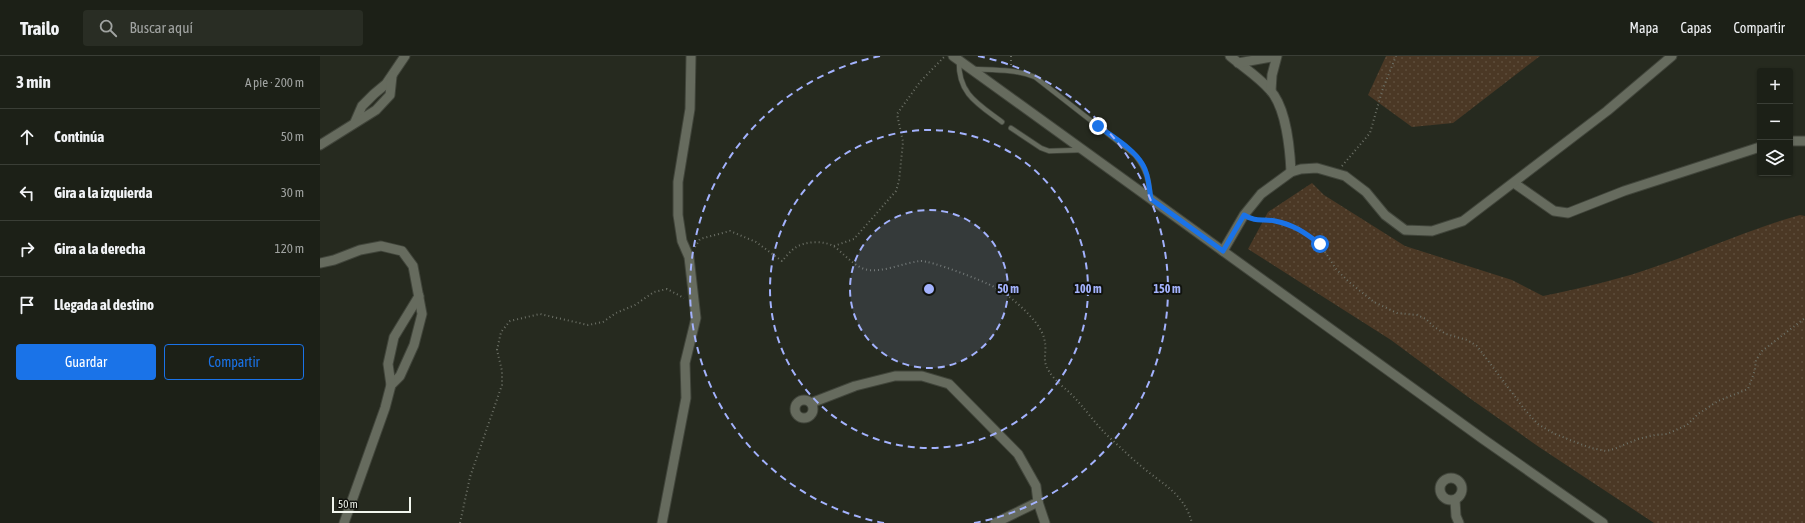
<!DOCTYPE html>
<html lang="es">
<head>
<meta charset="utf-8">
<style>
  body { margin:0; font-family:"Asap Condensed",sans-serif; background:#292d24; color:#f1f3f6 }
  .controls { position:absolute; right:12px; top:12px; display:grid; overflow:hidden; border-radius:4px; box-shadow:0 1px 3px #0004 }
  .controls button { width:36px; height:36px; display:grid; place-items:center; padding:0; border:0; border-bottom:1px solid #3a3e36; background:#1c2017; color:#f1f3f6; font:20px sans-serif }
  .scale { position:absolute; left:12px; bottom:10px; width:79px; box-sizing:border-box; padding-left:4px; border:2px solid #f2f6ee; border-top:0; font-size:11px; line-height:14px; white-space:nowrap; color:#f2f6ee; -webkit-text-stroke:3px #10120d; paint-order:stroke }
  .stop { position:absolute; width:12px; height:12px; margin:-9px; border:3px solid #1a73e8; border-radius:50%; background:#fff }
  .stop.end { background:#1a73e8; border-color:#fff; box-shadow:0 1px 4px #0008 }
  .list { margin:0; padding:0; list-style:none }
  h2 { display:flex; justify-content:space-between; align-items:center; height:52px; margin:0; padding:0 16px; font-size:17px }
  h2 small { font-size:13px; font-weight:400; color:#a0a3a1 }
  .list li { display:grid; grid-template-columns:26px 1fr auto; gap:12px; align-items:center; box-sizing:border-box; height:56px; padding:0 16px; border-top:1px solid #3a3e36 }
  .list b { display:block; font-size:15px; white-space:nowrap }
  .list em { font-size:13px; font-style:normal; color:#a0a3a1 }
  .actions { display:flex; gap:8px; padding:12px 16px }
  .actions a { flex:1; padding:9px 0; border:1px solid #1a73e8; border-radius:4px; text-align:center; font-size:14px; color:#1a73e8 }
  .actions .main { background:#1a73e8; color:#fff }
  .icon { flex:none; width:22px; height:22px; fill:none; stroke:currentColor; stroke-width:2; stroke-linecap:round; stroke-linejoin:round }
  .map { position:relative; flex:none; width:1485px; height:467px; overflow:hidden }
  header { display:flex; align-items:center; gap:24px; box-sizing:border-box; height:56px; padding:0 20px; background:#1c2017; border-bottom:1px solid #3a3e36 }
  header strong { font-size:19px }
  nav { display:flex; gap:22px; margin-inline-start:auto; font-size:14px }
  .search { width:280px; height:36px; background:#292d24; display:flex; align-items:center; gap:10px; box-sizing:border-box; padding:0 14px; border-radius:4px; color:#a0a3a1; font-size:15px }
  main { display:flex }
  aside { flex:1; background:#1c2017 }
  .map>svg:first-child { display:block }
  .grass { fill:url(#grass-dots) }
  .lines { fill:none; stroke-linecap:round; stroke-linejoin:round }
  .service-casing { stroke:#41453b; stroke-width:6 }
  .minor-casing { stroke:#41453b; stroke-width:11 }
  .path { stroke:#6d7167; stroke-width:2; stroke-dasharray:1 3; stroke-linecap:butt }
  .service { stroke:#666b5e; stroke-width:4.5 }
  .minor { stroke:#666b5e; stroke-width:9 }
  .route { stroke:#1a73e8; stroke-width:5 }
  .ring { fill:none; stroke:#a3b2fd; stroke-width:2; stroke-dasharray:7 5 }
  .centre { fill:#a3b2fd; stroke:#10120d; stroke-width:2 }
  .ring-label { font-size:12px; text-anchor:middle; font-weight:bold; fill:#a3b2fd; stroke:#10120d; stroke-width:4; stroke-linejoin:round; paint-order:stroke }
</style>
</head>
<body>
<header>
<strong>Trailo</strong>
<div class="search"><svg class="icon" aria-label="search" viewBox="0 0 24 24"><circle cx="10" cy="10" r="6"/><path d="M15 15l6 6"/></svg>Buscar aquí</div>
<nav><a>Mapa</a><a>Capas</a><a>Compartir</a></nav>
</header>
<main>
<aside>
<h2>3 min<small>A pie · 200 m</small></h2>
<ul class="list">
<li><svg class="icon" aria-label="ahead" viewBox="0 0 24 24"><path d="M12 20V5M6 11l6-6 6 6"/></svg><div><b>Continúa</b></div><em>50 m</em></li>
<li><svg class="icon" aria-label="left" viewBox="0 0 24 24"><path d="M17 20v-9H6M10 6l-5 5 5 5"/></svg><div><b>Gira a la izquierda</b></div><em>30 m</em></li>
<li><svg class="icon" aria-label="right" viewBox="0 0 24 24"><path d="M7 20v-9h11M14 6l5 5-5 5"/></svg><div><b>Gira a la derecha</b></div><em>120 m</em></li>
<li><svg class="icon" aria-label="arrive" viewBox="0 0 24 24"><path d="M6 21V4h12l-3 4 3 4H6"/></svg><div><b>Llegada al destino</b></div></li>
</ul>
<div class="actions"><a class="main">Guardar</a><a>Compartir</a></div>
</aside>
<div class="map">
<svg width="1485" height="467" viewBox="0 0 1485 467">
  <defs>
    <pattern id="grass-dots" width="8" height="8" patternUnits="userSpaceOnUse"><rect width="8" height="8" fill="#4b3825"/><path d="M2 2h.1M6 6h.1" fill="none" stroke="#5d4c3a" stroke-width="1.8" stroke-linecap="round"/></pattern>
  </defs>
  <rect width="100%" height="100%" fill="#262a1f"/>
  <!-- grass -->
  <g class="grass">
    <path d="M1066,0H1220L1133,67L1092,71L1048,39Z"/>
    <path d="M992,127L1004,139L1085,190L1192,224L1223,240C1262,232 1302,223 1340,209C1387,193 1432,172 1480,159L1485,160V467H1334L1219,391L1148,341L1071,284L928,193L948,156Z"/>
  </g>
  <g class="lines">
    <defs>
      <g id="service">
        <path d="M639,5C638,38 658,48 682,66"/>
        <path d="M653,13C674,14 695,13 715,21L815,99C827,114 829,124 830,142"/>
        <path d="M691,72L721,92L729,95L761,94"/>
      </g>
      <g id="minor">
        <path d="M633,0L1163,383L1283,467"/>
        <path d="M910,0C923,11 939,21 950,34C966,51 970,93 971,116"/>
        <path d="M918,7L957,0L952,19L951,35"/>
        <path d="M35,66L42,50L54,38L66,28L85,0"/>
        <path d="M1470,85H1485"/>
        <path d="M0,89L56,54L70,39L72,20"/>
        <path d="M1194,127L1234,155L1248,157L1304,135L1440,91"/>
        <path d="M903,195L924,159L941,138L971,116L981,113L997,112L1025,120L1046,136L1065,159L1085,174L1112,175L1143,165L1287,55L1352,0"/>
        <path d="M0,207L14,204L40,194L61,190L82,195L93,210L102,258L94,289L80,320L71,329"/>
        <circle cx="484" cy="353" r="9"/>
        <path d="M491,347L535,330L575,320H602L629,328L698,398L716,430L718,446L725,467"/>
        <circle cx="1131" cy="433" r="11"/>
        <path d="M1135,444L1136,460L1139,467"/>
        <path d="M24,467L65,352L71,329L68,308L74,281L99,240"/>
        <path d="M342,467L366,342L365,307L376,262L369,201L362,185L358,159V126L370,53L371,0"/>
        <path d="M675,467L718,446"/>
      </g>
    </defs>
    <!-- service casing -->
    <use href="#service" class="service-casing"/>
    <!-- minor casing -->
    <use href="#minor" class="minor-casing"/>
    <!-- path -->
    <g class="path">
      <path d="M691,0V9"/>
      <path d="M1022,110L1050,77L1062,35L1076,0"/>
      <path d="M932,164H953L978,171L1000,188L1016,213L1029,226L1054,246L1077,257L1097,259L1106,263L1114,271L1126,278L1147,284L1157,290L1205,354L1218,368L1233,377L1255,386L1271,392L1286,395L1294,393L1318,383L1335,379L1347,378L1367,369L1378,358L1398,345L1428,333L1435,314L1436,304L1442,295L1485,262"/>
      <path d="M514,190L534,183L576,135L579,125L583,86L577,58L600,26L624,1"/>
      <path d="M375,191L380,183L410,175L436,186L462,205C466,201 470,195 475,192C484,185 505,184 515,191C525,199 532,208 544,213C560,218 583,207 600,205C610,204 664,225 674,231C690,239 720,265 724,282C729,300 718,303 734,322C739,328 746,333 751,338C765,352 775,368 789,381C800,391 810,401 821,410C843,429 864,437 872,467"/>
      <path d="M140,467L150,421L182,329V315L177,294L181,276L190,265L220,258L268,269L283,266L296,257L315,249L334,236L347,233L364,242"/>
    </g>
    <!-- service -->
    <use href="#service" class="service"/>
    <!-- minor -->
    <use href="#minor" class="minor"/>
  </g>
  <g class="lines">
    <!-- route -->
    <path class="route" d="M778,70C793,81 814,93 823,109C829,119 829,132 831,143L903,195L924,159C937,167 942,162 955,165C974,169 984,176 1000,188"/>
  </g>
  <!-- distance rings -->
  <circle cx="609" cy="233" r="79" fill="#a3b2fd" fill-opacity=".12"/>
  <g class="ring">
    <circle cx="609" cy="233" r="79"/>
    <circle cx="609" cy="233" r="159"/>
    <path d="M564 467A238 238 0 0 1 560 0M658 0A238 238 0 0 1 654 467"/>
  </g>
  <circle cx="609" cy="233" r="6" class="centre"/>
  <g class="ring-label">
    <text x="688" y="237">50 m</text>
    <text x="768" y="237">100 m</text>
    <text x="847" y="237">150 m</text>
  </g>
</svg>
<div class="controls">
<button>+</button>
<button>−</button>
<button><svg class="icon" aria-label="layers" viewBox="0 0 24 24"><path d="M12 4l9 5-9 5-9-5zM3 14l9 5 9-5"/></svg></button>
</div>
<div class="scale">50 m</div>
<div class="stop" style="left:1000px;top:188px"></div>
<div class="stop end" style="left:778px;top:70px"></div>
</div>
</main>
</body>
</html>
